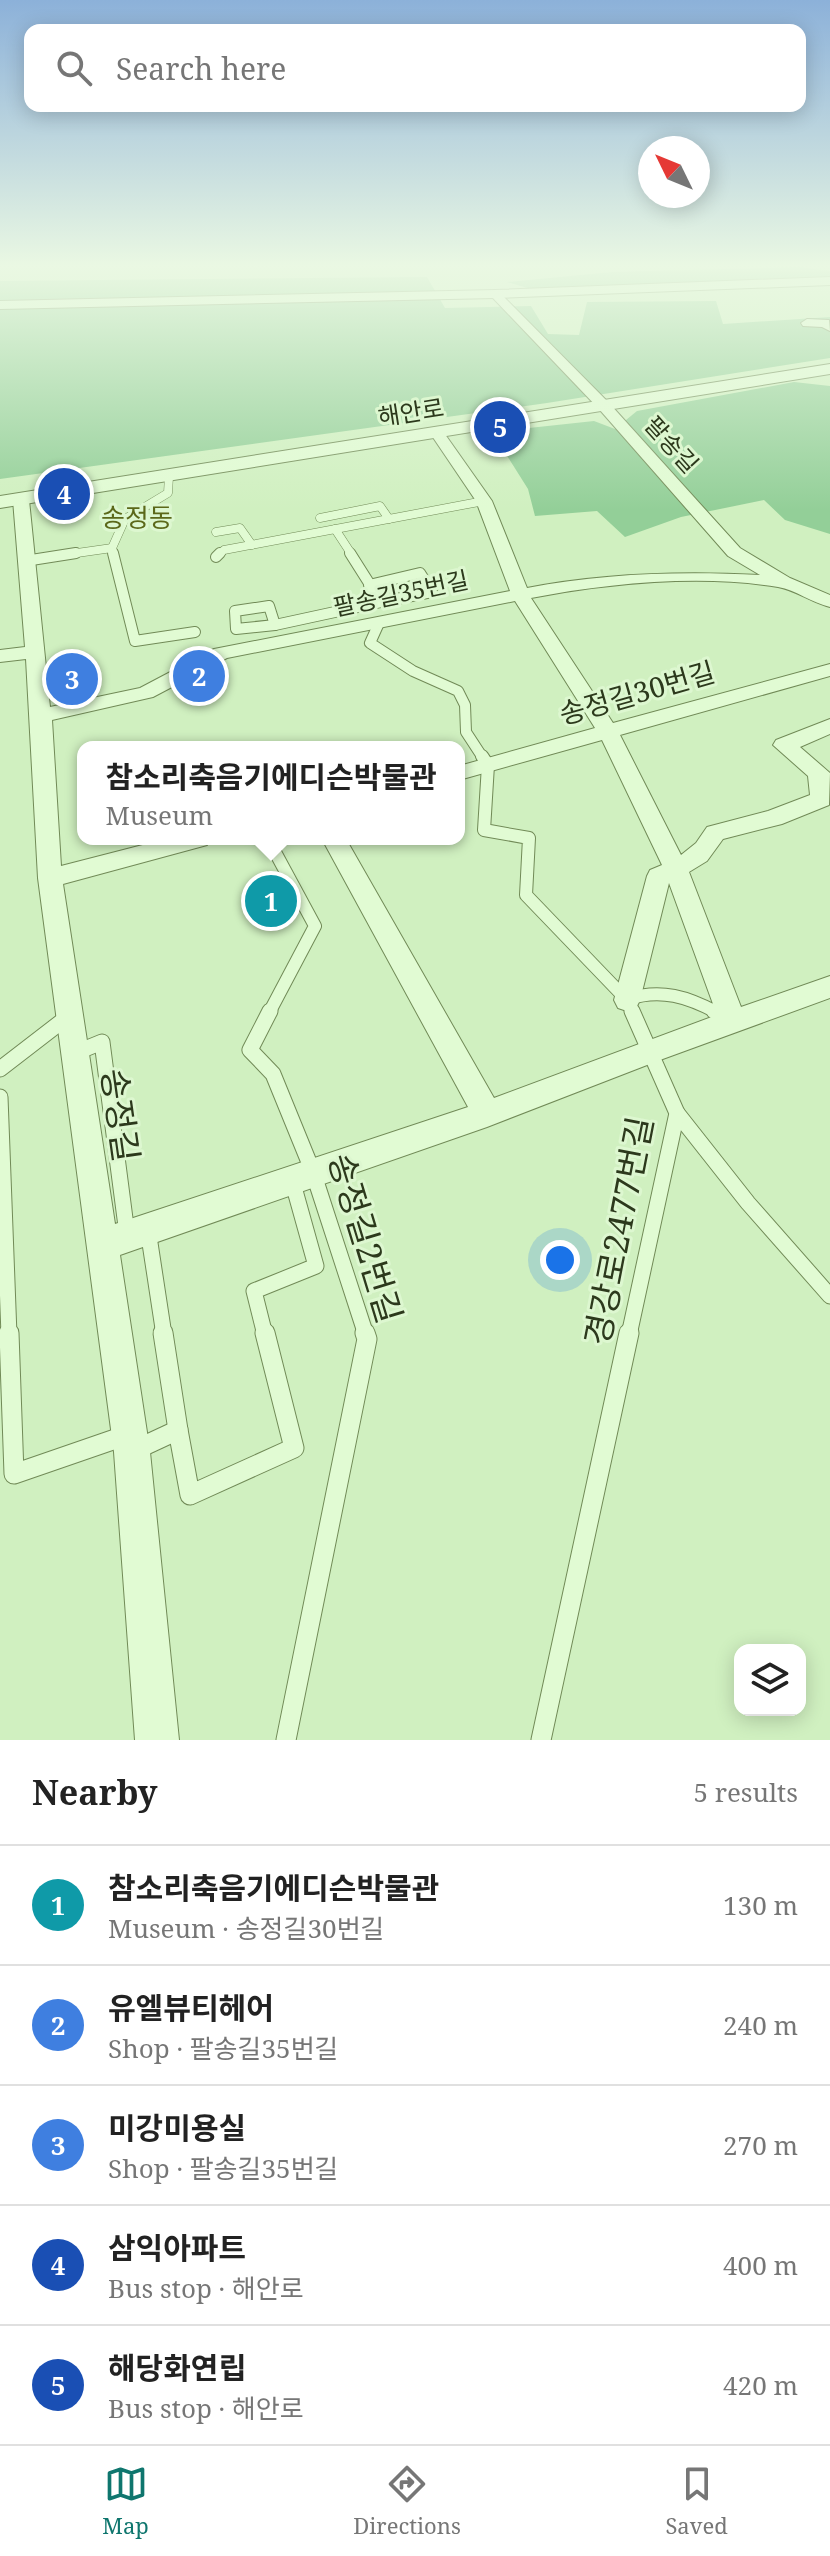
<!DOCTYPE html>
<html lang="en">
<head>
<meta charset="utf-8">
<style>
  body { margin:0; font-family:"Noto Serif","Noto Sans KR",serif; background:#f2f2f2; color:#222 }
  .controls { position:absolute; right:24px; bottom:24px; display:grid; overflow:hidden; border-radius:16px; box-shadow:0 4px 20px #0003 }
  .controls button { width:72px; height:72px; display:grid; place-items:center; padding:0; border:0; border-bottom:2px solid #e0e0e0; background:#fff; color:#222; font:40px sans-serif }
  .compass { position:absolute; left:638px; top:136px; width:72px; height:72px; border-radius:50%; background:#fff; box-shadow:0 4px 20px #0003; rotate:313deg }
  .you { position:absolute; left:560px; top:1260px; width:28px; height:28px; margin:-20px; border:6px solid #fff; border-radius:50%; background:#1a73e8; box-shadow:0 0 0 12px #1a73e833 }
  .badge { display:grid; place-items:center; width:52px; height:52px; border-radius:50%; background:#0f766e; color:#fff; font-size:26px; font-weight:700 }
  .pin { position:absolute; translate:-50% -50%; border:4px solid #fff; box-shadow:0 2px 8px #0006 }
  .popup { position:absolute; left:77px; top:741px; width:388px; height:104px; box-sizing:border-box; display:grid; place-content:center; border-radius:16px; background:#fff; filter:drop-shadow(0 2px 6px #0005); font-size:26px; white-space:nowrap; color:#767676 }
  .popup b { font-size:30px; color:#222 }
  .popup::after { content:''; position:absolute; left:50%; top:100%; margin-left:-16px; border:16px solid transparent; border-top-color:#fff }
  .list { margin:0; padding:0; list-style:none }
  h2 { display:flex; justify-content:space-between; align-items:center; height:104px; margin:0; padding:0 32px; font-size:34px }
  h2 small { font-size:26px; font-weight:400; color:#767676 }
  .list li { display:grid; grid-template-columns:52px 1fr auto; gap:24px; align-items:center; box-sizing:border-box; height:120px; padding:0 32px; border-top:2px solid #e0e0e0 }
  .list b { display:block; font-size:30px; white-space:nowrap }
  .list p { margin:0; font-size:26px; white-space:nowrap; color:#767676 }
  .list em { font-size:26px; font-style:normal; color:#767676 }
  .icon { flex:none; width:44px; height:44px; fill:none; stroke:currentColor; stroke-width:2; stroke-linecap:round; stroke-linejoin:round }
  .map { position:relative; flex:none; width:830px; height:1740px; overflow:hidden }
  .search { position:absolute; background:#fff; box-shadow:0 4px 20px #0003; left:24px; right:24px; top:24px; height:88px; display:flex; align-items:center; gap:20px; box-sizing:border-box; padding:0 28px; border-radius:16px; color:#767676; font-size:30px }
  .sheet { height:704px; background:#fff }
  nav { display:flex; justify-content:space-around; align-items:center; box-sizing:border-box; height:112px; border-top:2px solid #e0e0e0; background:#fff; font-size:22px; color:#767676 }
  nav a { display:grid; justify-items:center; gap:4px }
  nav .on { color:#0f766e }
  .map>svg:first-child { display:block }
  .green { fill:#93cf98 }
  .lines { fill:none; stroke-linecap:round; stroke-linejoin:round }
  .service-far4-casing { stroke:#718a57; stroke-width:9 }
  .service-far3-casing { stroke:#718a57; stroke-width:12 }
  .service-far2-casing { stroke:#718a57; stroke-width:14 }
  .service-far1-casing { stroke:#718a57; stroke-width:17 }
  .service-casing { stroke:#718a57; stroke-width:21 }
  .minor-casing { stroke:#718a57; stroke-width:2 }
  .tertiary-casing { stroke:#718a57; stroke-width:2 }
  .service-far4 { stroke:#e1fbd3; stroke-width:8 }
  .service-far3 { stroke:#e1fbd3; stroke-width:10 }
  .service-far2 { stroke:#e1fbd3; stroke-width:12 }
  .service-far1 { stroke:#e1fbd3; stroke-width:15 }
  .service { stroke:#e1fbd3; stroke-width:19 }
  .minor { fill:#e1fbd3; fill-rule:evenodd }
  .tertiary { fill:#e1fbd3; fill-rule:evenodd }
  .labels { text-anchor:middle; stroke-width:6; stroke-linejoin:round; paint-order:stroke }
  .far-street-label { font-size:24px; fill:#2c391c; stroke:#ddf7d0 }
  .far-quarter-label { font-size:26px; fill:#5b6819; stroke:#ddf7d0 }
  .street-label { font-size:28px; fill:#2c391c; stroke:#ddf7d0 }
  .near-street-label { font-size:34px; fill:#2c391c; stroke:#ddf7d0 }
</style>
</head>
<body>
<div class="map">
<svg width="830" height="1740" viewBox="0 0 830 1740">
  <rect width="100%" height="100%" fill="#d0f0c0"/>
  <!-- green -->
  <g class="green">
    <path d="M799,267L830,271V286L531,289L507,282L612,272Z"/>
    <path d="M427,277L445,308L531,306L548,334L579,335L587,302L716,301L723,324L830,317V358L547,403L0,479V281Z"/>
    <path d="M794,382L830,386V534L785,520L764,500L681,517L625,537L597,511L535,516L528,489L492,432L594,421L615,429L637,411Z"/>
  </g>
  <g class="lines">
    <defs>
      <g id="service-far4">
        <path d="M320,518L380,506L389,519"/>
        <path d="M335,529L352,555"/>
        <path d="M216,532L240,528L252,545"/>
        <path d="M112,548L125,519L168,493L169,476"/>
        <path d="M63,555L112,548L114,555"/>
        <path d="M218,555L224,550L484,501"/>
      </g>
      <g id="service-far3">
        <path d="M113,553L135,641L195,632"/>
        <path d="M216,557L220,553"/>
        <path d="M25,561L76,553"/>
        <path d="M369,585L420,573L432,592L381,602"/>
        <path d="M269,606L275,625L236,629L235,611Z"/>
        <path d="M379,623L370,643L413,671L458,691L465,705L466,732L483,758"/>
        <path d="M275,625L381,602L350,553"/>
      </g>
      <g id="service-far2">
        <path d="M482,756L488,765L484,830L529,838L526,895L627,1000L633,1013"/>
        <path d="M268,839L315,926L269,1013"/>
        <path d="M628,999C661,988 688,997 718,1013"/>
      </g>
      <g id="service-far1">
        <path d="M270,1011L250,1050L273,1074L313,1172L366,1335"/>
        <path d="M714,1011L730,1020"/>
        <path d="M75,1053L102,1042L127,1234"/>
        <path d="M0,1069L70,1015"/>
        <path d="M0,1097L9,1335"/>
        <path d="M677,1113L748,1203L830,1296"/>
        <path d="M148,1230L164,1335"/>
        <path d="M265,1335L254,1291L316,1266L292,1180"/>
        <path d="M629,1335L677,1113L632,1011"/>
      </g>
      <g id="service">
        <path d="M9,1333L14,1474L127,1435"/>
        <path d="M163,1333L178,1430"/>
        <path d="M135,1450L178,1430L190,1495L294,1448L265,1333"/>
        <path d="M286,1740L367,1339L365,1333"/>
        <path d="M541,1740L629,1333"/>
      </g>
      <g id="minor">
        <path d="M491,292H499L609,403L740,548L790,578L830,595V607C812,603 796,590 778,587C701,574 608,583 531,598L613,723L830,664V676L620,735L681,855L696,843L707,827L768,811L810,795L808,776L773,745L776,740L830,719V734L800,747L830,773L829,805L782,824L723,839L707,861L689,872L741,1007L830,976V998L660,1060L487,1127L120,1255L150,1452L179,1740H135L114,1452L38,878L26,659L0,662V650L25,647L13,500L21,495L29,500L50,707L140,688L214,649L510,591L476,501L430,433L437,429L442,430L492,501L527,588C604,573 682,571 760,575L728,556L599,409L491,296ZM515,601L595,728L459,766V780L602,740L662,865L650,870L647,876L614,1000L618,1008L627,1011L636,1008L640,1000L669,883L717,1015L494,1098L346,839H322L468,1107L115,1224L63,884L207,845L211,839H166L61,866L52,720L153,697L227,658Z"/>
        <path d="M807,319L829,320L830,331L822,327L803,326L801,323Z"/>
      </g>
      <g id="tertiary">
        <path d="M830,277V285L495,298L0,309V301L495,290Z"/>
        <path d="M830,364V374L0,508V496Z"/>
      </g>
    </defs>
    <!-- service-far4 casing -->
    <use href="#service-far4" class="service-far4-casing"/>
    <!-- service-far3 casing -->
    <use href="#service-far3" class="service-far3-casing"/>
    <!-- service-far2 casing -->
    <use href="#service-far2" class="service-far2-casing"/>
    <!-- service-far1 casing -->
    <use href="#service-far1" class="service-far1-casing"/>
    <!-- service casing -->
    <use href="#service" class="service-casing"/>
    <!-- minor casing -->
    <use href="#minor" class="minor-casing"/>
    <!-- tertiary casing -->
    <use href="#tertiary" class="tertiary-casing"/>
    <!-- service-far4 -->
    <use href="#service-far4" class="service-far4"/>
    <!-- service-far3 -->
    <use href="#service-far3" class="service-far3"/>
    <!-- service-far2 -->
    <use href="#service-far2" class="service-far2"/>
    <!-- service-far1 -->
    <use href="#service-far1" class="service-far1"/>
    <!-- service -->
    <use href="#service" class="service"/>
    <!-- minor -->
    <use href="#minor" class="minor"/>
    <!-- tertiary -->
    <use href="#tertiary" class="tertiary"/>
  </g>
  <!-- sky -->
  <linearGradient id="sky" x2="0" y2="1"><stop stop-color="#8cb1d9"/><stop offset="0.52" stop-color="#eaf8e3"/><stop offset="1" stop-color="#eaf8e3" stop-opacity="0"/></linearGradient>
  <rect width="830" height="510" fill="url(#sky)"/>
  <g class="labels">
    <!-- far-street labels -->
    <g class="far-street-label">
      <text transform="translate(411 413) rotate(-9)" y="8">해안로</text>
      <text transform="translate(671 445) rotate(48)" y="8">팔송길</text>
      <text transform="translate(401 594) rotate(-12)" y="8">팔송길35번길</text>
    </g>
    <!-- far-quarter labels -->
    <g class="far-quarter-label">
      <text x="137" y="527">송정동</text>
    </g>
    <!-- street labels -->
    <g class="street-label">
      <text transform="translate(637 693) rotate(-16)" y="10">송정길30번길</text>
    </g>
    <!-- near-street labels -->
    <g class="near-street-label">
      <text transform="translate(120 1115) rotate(82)" y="12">송정길</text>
      <text transform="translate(619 1231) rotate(-79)" y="12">경강로2477번길</text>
      <text transform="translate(365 1238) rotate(73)" y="12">송정길2번길</text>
    </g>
  </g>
</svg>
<div class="controls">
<button><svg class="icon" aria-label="layers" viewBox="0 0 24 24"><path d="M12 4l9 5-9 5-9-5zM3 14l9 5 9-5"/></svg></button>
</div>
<svg class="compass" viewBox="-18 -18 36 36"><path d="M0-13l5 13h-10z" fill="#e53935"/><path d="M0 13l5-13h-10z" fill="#767676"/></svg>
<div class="you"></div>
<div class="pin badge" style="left:271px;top:901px;background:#0f9aa8">1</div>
<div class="popup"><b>참소리축음기에디슨박물관</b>Museum</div>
<div class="pin badge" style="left:199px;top:676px;background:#3f7fe0">2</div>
<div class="pin badge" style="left:72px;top:679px;background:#3f7fe0">3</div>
<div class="pin badge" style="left:64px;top:494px;background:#1a4fb4">4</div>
<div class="pin badge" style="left:500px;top:427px;background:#1a4fb4">5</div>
<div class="search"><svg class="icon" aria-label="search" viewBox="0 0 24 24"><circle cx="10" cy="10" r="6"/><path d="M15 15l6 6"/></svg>Search here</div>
</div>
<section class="sheet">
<h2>Nearby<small>5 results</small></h2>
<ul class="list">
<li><span class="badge" style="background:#0f9aa8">1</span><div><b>참소리축음기에디슨박물관</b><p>Museum · 송정길30번길</p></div><em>130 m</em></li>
<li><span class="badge" style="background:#3f7fe0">2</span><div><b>유엘뷰티헤어</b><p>Shop · 팔송길35번길</p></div><em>240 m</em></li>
<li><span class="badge" style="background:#3f7fe0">3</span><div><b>미강미용실</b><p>Shop · 팔송길35번길</p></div><em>270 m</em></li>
<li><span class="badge" style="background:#1a4fb4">4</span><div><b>삼익아파트</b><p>Bus stop · 해안로</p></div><em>400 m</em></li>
<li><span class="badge" style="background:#1a4fb4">5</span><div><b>해당화연립</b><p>Bus stop · 해안로</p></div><em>420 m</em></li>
</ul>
</section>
<nav>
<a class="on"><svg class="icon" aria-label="map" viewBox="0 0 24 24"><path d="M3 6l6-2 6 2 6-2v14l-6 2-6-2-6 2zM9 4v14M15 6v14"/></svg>Map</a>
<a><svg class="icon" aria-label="directions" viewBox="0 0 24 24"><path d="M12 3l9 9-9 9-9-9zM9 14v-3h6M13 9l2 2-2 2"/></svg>Directions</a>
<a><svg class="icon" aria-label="saved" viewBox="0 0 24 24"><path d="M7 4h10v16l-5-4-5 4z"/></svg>Saved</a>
</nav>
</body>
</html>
